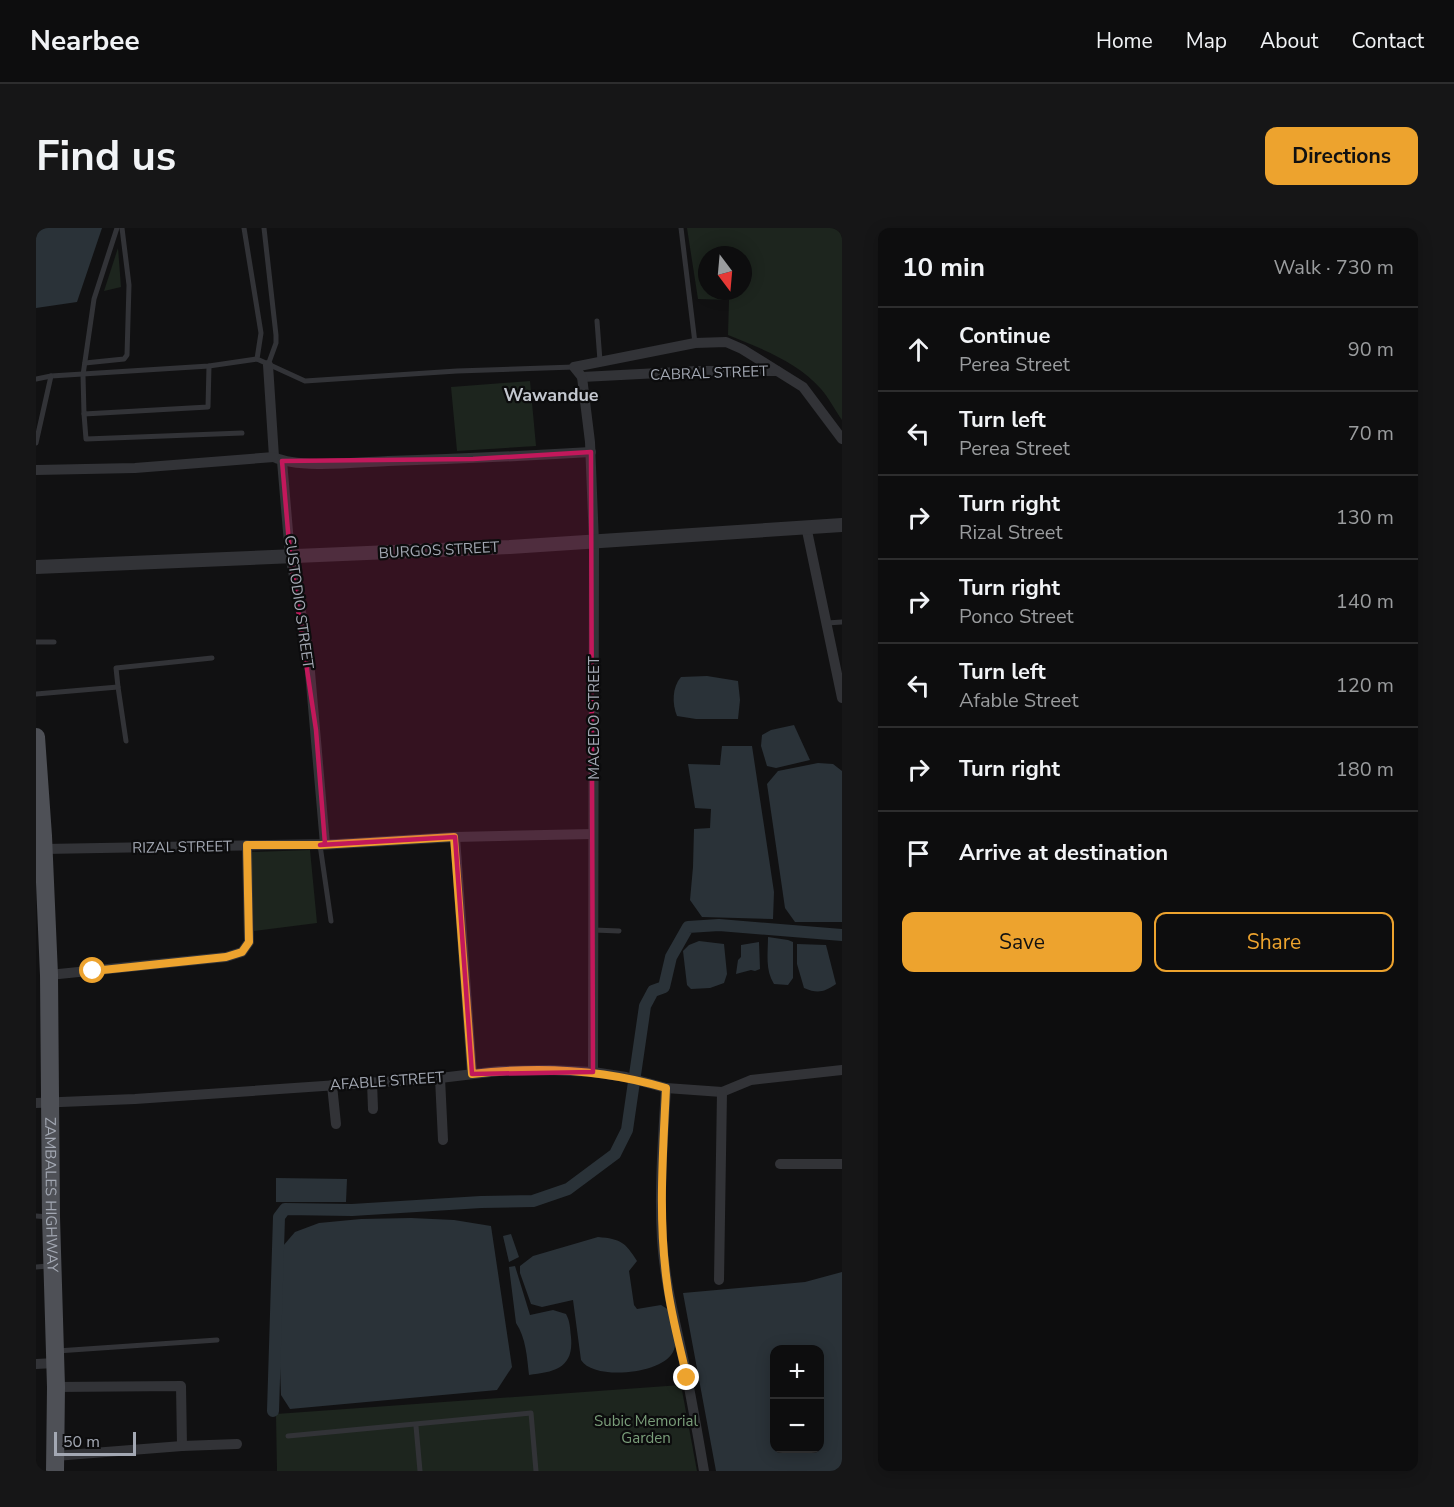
<!DOCTYPE html>
<html lang="en">
<head>
<meta charset="utf-8">
<style>
  body { margin:0; font-family:"Nunito Sans",sans-serif; background:#161617; color:#f1f3f6 }
  .controls { position:absolute; right:18px; bottom:18px; display:grid; overflow:hidden; border-radius:12px; box-shadow:0 3px 15px #0003 }
  .controls button { width:54px; height:54px; display:grid; place-items:center; padding:0; border:0; border-bottom:2px solid #2d2d2e; background:#0d0d0e; color:#f1f3f6; font:30px sans-serif }
  .compass { position:absolute; left:662px; top:18px; width:54px; height:54px; border-radius:50%; background:#0d0d0e; box-shadow:0 3px 15px #0003; rotate:164deg }
  .scale { position:absolute; left:18px; bottom:15px; width:82px; box-sizing:border-box; padding-left:6px; border:3px solid #a3a8b3; border-top:0; font-size:16px; line-height:21px; white-space:nowrap; color:#a3a8b3; -webkit-text-stroke:4px #0c0c0d; paint-order:stroke }
  .stop { position:absolute; width:18px; height:18px; margin:-14px; border:4px solid #eda32e; border-radius:50%; background:#fff }
  .stop.end { background:#eda32e; border-color:#fff; box-shadow:0 2px 6px #0008 }
  .list { margin:0; padding:0; list-style:none }
  h2 { display:flex; justify-content:space-between; align-items:center; height:78px; margin:0; padding:0 24px; font-size:26px }
  h2 small { font-size:20px; font-weight:400; color:#9a9c9e }
  .list li { display:grid; grid-template-columns:39px 1fr auto; gap:18px; align-items:center; box-sizing:border-box; height:84px; padding:0 24px; border-top:2px solid #2d2d2e }
  .list b { display:block; font-size:22px; white-space:nowrap }
  .list p { margin:0; font-size:20px; white-space:nowrap; color:#9a9c9e }
  .list em { font-size:20px; font-style:normal; color:#9a9c9e }
  .actions { display:flex; gap:12px; padding:18px 24px }
  .actions a { flex:1; padding:14px 0; border:2px solid #eda32e; border-radius:12px; text-align:center; font-size:21px; color:#eda32e }
  .actions .main { background:#eda32e; color:#111 }
  .icon { flex:none; width:33px; height:33px; fill:none; stroke:currentColor; stroke-width:2; stroke-linecap:round; stroke-linejoin:round }
  .map { position:relative; flex:none; width:806px; height:1243px; overflow:hidden; border-radius:12px }
  header { display:flex; align-items:center; gap:36px; box-sizing:border-box; height:84px; padding:0 30px; background:#0d0d0e; border-bottom:2px solid #2d2d2e }
  header strong { font-size:28px }
  nav { display:flex; gap:33px; margin-inline-start:auto; font-size:21px }
  .intro { display:flex; align-items:center; justify-content:space-between; box-sizing:border-box; height:144px; padding:0 36px }
  h1 { margin:0; font-size:42px }
  .button { padding:15px 27px; border-radius:12px; background:#eda32e; color:#111; font-size:21px; font-weight:700 }
  main { display:flex; gap:36px; padding:0 36px }
  aside { flex:1; background:#0d0d0e; border-radius:12px; box-shadow:0 3px 15px #0003 }
  .map>svg:first-child { display:block }
  .green { fill:#1d251e; fill-rule:evenodd }
  .water { fill:#2a3238; fill-rule:evenodd }
  .lines { fill:none; stroke-linecap:round; stroke-linejoin:round }
  .canal { stroke:#2a3238; stroke-width:12 }
  .service { stroke:#323337; stroke-width:5 }
  .minor { stroke:#323337; stroke-width:10 }
  .tertiary { stroke:#323337; stroke-width:14 }
  .primary { stroke:#4e5056; stroke-width:18 }
  .route { stroke:#eda32e; stroke-width:8 }
  .marked { fill:#c2185b; fill-opacity:0.2; stroke:#c2185b; stroke-width:4.5; stroke-linejoin:round }
  .labels { text-anchor:middle; stroke-width:4.5; stroke-linejoin:round; paint-order:stroke }
  .street-label { font-size:15px; fill:#a3a8b3; stroke:#0c0c0d }
  .park-label { font-size:15px; fill:#7a9e7a; stroke:#0c0c0d }
  .quarter-label { font-size:18px; font-weight:bold; fill:#c3c7cf; stroke:#0c0c0d }
</style>
</head>
<body>
<header>
<strong>Nearbee</strong>
<nav><a>Home</a><a>Map</a><a>About</a><a>Contact</a></nav>
</header>
<div class="intro"><h1>Find us</h1><a class="button">Directions</a></div>
<main>
<div class="map">
<svg width="806" height="1243" viewBox="0 0 806 1243">
  <rect width="100%" height="100%" fill="#111112"/>
  <!-- green -->
  <g class="green">
    <path d="M651,0H806V192C799,182 793,170 785,161C762,134 724,120 692,107L693,72L662,71ZM671,27H707V63H671Z"/>
    <path d="M82,20L85,59L68,63Z"/>
    <path d="M494,153L500,218L421,223L415,159Z"/>
    <path d="M274,622L281,695L218,703L215,624Z"/>
    <path d="M645,1157L661,1243H241L240,1186Z"/>
  </g>
  <!-- water -->
  <g class="water">
    <path d="M0,0H66L41,74L0,80Z"/>
    <path d="M671,448L702,453L704,472L702,491H660L641,488C636,476 636,459 645,449Z"/>
    <path d="M758,497L774,532L740,540L731,538L725,518L726,507L735,502Z"/>
    <path d="M686,518H716L738,664L737,691L666,689L654,672L657,639L658,601L674,600L675,581L659,580L652,536L684,537Z"/>
    <path d="M782,535L797,536L806,543V694H759L749,680L731,556L742,543Z"/>
    <path d="M732,709L752,712L757,714V750L752,757L738,756C729,742 732,725 732,709Z"/>
    <path d="M663,713L688,716L691,746L688,755L674,760L655,761L651,757L647,723L653,717Z"/>
    <path d="M723,714L724,741L719,743L715,742L700,746L702,732L705,729V717Z"/>
    <path d="M761,716L790,717L800,756C788,764 782,766 768,760L761,736Z"/>
    <path d="M240,950L311,951L310,974H240Z"/>
    <path d="M375,990L418,992L455,998L476,1139L461,1162L254,1181L245,1167L243,1110L247,1018L259,1004L283,995L325,991Z"/>
    <path d="M475,1006L483,1029L473,1034L467,1008Z"/>
    <path d="M562,1009C585,1011 589,1014 601,1033L593,1043L598,1077L601,1081L625,1077L633,1082C636,1094 643,1112 637,1124C626,1146 558,1153 545,1132L537,1072L506,1079L495,1076L484,1045V1038L497,1028Z"/>
    <path d="M479,1038L494,1087L517,1082L530,1086C534,1093 534,1100 535,1109C538,1140 519,1144 493,1147C491,1129 490,1110 480,1095L473,1039Z"/>
    <path d="M806,1044V1243H680L647,1065L769,1054ZM738,1122H784V1220H738Z"/>
  </g>
  <g class="lines">
    <!-- canal -->
    <path class="canal" d="M237,1183L243,989L249,981L316,982L445,974L497,973L532,961L579,926L591,902L609,778L617,763L628,759L635,729L652,699L683,697L806,707"/>
    <!-- service -->
    <g class="service">
      <path d="M81,0L58,71L47,147L48,186L172,179L173,138"/>
      <path d="M208,0L225,105L221,131L269,153L421,143L538,139"/>
      <path d="M228,0L240,107V115L232,137"/>
      <path d="M645,0L659,115"/>
      <path d="M561,93L564,133"/>
      <path d="M49,135L88,131L91,127L93,57L86,0"/>
      <path d="M0,151L15,148L173,138L221,131"/>
      <path d="M48,186L50,211L206,205"/>
      <path d="M0,215L15,148"/>
      <path d="M791,395L806,394"/>
      <path d="M0,414H18"/>
      <path d="M82,459L90,513"/>
      <path d="M0,466L82,459L80,440L176,430"/>
      <path d="M284,617L295,693"/>
      <path d="M558,702L583,703"/>
      <path d="M0,988L13,989"/>
      <path d="M0,1039L12,1038"/>
      <path d="M21,1123L181,1112"/>
      <path d="M380,1198L384,1243"/>
      <path d="M252,1208L495,1185L500,1243"/>
    </g>
    <!-- minor -->
    <g class="minor">
      <path d="M232,137L238,229C262,241 324,234 352,233C420,231 487,228 555,224"/>
      <path d="M546,149L662,143H741"/>
      <path d="M0,242L99,240L238,229"/>
      <path d="M770,298L806,470"/>
      <path d="M419,609L436,846"/>
      <path d="M284,617L419,609L557,606"/>
      <path d="M8,621L289,616L272,421L254,327L246,233"/>
      <path d="M13,747L190,729L206,724L213,714L211,617"/>
      <path d="M557,844L558,315L554,214L546,149L538,139L659,115L690,114L706,121L767,159L806,211"/>
      <path d="M404,850L407,912"/>
      <path d="M336,854L337,881"/>
      <path d="M296,857L300,896"/>
      <path d="M630,860C627,911 623,962 626,1012C629,1056 640,1097 649,1139C656,1173 662,1208 668,1243"/>
      <path d="M0,875L99,871L404,850L463,843L514,842L557,844L590,849L630,860L686,864L715,852L806,842"/>
      <path d="M744,936H806"/>
      <path d="M683,1052L686,864"/>
      <path d="M0,1136L19,1135"/>
      <path d="M20,1159L145,1158L146,1218"/>
      <path d="M19,1228L146,1218L201,1216"/>
    </g>
    <!-- tertiary -->
    <path class="tertiary" d="M0,339L474,319L806,297"/>
    <!-- primary -->
    <path class="primary" id="s1" d="M0,509L7,608L13,747L15,989L20,1159L19,1243"/>
  </g>
  <g class="lines">
    <!-- route -->
    <path class="route" d="M57,743L190,729L206,724L213,714L211,617H284L418,609L436,846C502,838 566,841 630,860C627,925 622,990 631,1055C635,1087 644,1119 651,1150"/>
  </g>
  <!-- marked area -->
  <path class="marked" d="M555,224L557,844L436,846L419,609L284,617L289,616L280,502L254,327L246,233L437,231Z"/>
  <g class="labels">
    <!-- street labels -->
    <g class="street-label">
      <text transform="translate(673 145) rotate(-2)" y="5">CABRAL STREET</text>
      <text transform="translate(403 322) rotate(-3)" y="5">BURGOS STREET</text>
      <text transform="translate(263 374) rotate(82)" y="5">CUSTODIO STREET</text>
      <text transform="translate(558 490) rotate(-90)" y="5">MACEDO STREET</text>
      <text transform="translate(146 619) rotate(-1)" y="5">RIZAL STREET</text>
      <text transform="translate(351 853) rotate(-4)" y="5">AFABLE STREET</text>
      <text dy="5" stroke="none"><textPath href="#s1" startOffset="458">ZAMBALES HIGHWAY</textPath></text>
    </g>
    <!-- park labels -->
    <g class="park-label">
      <text x="610" y="1198">Subic Memorial<tspan x="610" dy="17">Garden</tspan></text>
    </g>
    <!-- quarter labels -->
    <g class="quarter-label">
      <text x="515" y="173">Wawandue</text>
    </g>
  </g>
</svg>
<div class="controls">
<button>+</button>
<button>−</button>
</div>
<svg class="compass" viewBox="-18 -18 36 36"><path d="M0-13l5 13h-10z" fill="#e53935"/><path d="M0 13l5-13h-10z" fill="#9a9c9e"/></svg>
<div class="scale">50 m</div>
<div class="stop" style="left:57px;top:743px"></div>
<div class="stop end" style="left:651px;top:1150px"></div>
</div>
<aside>
<h2>10 min<small>Walk · 730 m</small></h2>
<ul class="list">
<li><svg class="icon" aria-label="ahead" viewBox="0 0 24 24"><path d="M12 20V5M6 11l6-6 6 6"/></svg><div><b>Continue</b><p>Perea Street</p></div><em>90 m</em></li>
<li><svg class="icon" aria-label="left" viewBox="0 0 24 24"><path d="M17 20v-9H6M10 6l-5 5 5 5"/></svg><div><b>Turn left</b><p>Perea Street</p></div><em>70 m</em></li>
<li><svg class="icon" aria-label="right" viewBox="0 0 24 24"><path d="M7 20v-9h11M14 6l5 5-5 5"/></svg><div><b>Turn right</b><p>Rizal Street</p></div><em>130 m</em></li>
<li><svg class="icon" aria-label="right" viewBox="0 0 24 24"><path d="M7 20v-9h11M14 6l5 5-5 5"/></svg><div><b>Turn right</b><p>Ponco Street</p></div><em>140 m</em></li>
<li><svg class="icon" aria-label="left" viewBox="0 0 24 24"><path d="M17 20v-9H6M10 6l-5 5 5 5"/></svg><div><b>Turn left</b><p>Afable Street</p></div><em>120 m</em></li>
<li><svg class="icon" aria-label="right" viewBox="0 0 24 24"><path d="M7 20v-9h11M14 6l5 5-5 5"/></svg><div><b>Turn right</b></div><em>180 m</em></li>
<li><svg class="icon" aria-label="arrive" viewBox="0 0 24 24"><path d="M6 21V4h12l-3 4 3 4H6"/></svg><div><b>Arrive at destination</b></div></li>
</ul>
<div class="actions"><a class="main">Save</a><a>Share</a></div>
</aside>
</main>
</body>
</html>
